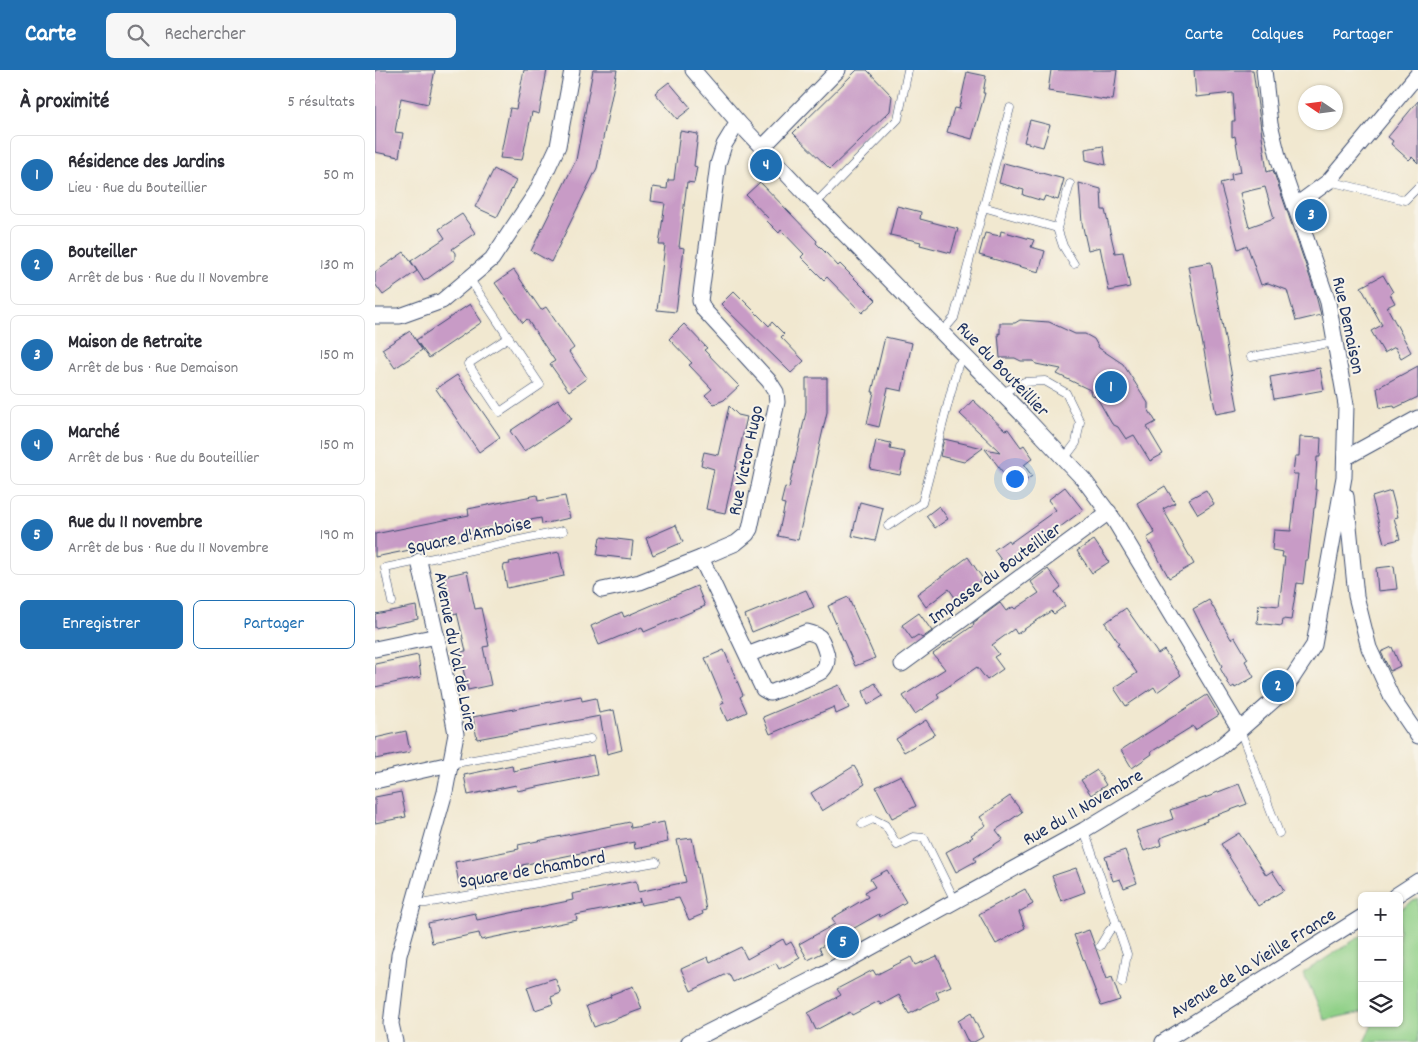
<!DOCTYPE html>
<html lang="fr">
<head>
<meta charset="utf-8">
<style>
  body { margin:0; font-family:Dekko,sans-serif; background:#f7f7f7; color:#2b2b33 }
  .controls { position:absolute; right:15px; bottom:15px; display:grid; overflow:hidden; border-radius:8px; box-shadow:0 1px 4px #0004 }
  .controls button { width:45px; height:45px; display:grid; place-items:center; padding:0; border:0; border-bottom:1px solid #e1e1e2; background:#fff; color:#2b2b33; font:25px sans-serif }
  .compass { position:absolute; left:923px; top:15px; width:45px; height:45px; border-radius:50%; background:#fff; box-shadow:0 1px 4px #0004; rotate:283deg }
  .you { position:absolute; left:639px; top:408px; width:18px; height:18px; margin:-12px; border:4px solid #fff; border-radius:50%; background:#1a73e8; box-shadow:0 0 0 8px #1a73e833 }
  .badge { display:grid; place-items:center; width:32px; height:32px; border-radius:50%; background:#1f6fb2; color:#fff; font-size:16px; font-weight:700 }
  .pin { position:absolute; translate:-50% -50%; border:2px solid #fff; box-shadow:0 1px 5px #0006 }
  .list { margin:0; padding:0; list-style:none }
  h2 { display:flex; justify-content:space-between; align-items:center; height:65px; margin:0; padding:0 20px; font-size:21px }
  h2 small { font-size:16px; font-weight:400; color:#7c7c81 }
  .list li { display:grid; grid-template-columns:32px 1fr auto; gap:15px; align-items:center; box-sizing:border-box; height:80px; margin:0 10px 10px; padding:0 10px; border:1px solid #e1e1e2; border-radius:8px }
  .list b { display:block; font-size:19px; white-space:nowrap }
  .list p { margin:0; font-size:16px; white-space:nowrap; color:#7c7c81 }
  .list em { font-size:16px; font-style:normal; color:#7c7c81 }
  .actions { display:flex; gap:10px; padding:15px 20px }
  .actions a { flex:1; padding:11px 0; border:1px solid #1f6fb2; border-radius:8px; text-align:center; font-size:18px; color:#1f6fb2 }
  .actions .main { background:#1f6fb2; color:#fff }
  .icon { flex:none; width:28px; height:28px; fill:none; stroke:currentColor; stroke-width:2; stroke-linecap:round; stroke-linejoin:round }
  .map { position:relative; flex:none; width:1043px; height:972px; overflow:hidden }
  header { display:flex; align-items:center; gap:30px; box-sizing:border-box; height:70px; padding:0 25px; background:#1f6fb2; color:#fff }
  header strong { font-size:24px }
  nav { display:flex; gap:28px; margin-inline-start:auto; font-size:18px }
  .search { width:350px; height:45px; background:#f7f7f7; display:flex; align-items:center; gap:12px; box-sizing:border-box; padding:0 18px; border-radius:8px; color:#7c7c81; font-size:19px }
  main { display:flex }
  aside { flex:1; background:#fff }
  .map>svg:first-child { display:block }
  .green { fill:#8fd087; stroke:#558072 }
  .building { fill:#c89bc6; fill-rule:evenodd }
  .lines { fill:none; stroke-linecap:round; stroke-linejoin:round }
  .lane-casing { stroke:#3b4b6f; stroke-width:9 }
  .street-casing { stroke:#3b4b6f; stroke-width:17 }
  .lane { stroke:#fff; stroke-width:8 }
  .street { stroke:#fff; stroke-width:15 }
  .labels { text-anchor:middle; stroke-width:4; stroke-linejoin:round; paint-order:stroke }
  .street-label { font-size:19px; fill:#1b2f5e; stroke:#f7f3e8 }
</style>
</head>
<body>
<header>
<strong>Carte</strong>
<div class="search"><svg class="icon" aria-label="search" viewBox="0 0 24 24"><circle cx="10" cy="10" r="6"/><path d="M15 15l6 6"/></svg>Rechercher</div>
<nav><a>Carte</a><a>Calques</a><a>Partager</a></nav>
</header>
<main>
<aside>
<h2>À proximité<small>5 résultats</small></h2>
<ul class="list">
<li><span class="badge">1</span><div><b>Résidence des Jardins</b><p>Lieu · Rue du Bouteillier</p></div><em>50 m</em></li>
<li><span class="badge">2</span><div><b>Bouteiller</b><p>Arrêt de bus · Rue du 11 Novembre</p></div><em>130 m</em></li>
<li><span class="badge">3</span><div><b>Maison de Retraite</b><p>Arrêt de bus · Rue Demaison</p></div><em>150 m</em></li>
<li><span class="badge">4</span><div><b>Marché</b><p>Arrêt de bus · Rue du Bouteillier</p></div><em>150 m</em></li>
<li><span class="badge">5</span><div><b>Rue du 11 novembre</b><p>Arrêt de bus · Rue du 11 Novembre</p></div><em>190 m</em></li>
</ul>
<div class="actions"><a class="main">Enregistrer</a><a>Partager</a></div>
</aside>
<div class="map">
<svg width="1043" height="972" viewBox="0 0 1043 972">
  <rect width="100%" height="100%" fill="#f7f3e8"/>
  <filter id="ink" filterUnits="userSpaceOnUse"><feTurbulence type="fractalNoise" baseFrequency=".02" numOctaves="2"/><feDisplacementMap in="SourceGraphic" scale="10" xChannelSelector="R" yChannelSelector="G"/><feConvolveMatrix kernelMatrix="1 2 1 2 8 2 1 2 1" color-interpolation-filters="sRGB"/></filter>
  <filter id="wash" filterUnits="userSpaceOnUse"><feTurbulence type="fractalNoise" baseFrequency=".0096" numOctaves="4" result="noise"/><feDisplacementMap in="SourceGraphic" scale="20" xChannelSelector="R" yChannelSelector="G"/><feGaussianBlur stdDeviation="1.12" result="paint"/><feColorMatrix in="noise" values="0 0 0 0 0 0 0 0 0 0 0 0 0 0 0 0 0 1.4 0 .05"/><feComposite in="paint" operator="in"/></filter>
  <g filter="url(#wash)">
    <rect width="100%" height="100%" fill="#f1e8d0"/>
    <!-- green -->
    <g class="green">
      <path d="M1043,828V972H989L998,953H1024V840Z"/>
      <path d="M987,865V942L950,950L928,903Z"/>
    </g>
    <g id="blocks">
      <!-- building -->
      <g class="building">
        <path d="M0,0H60L53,34L26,28L20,62L28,63L24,87L0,82Z"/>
        <path d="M149,0H172L164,44L157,42L147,90L125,88L135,38L141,39Z"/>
        <path d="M218,0H242L222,98L176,192L156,181L201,90Z"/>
        <path d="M482,0H492L517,26L515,41L455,99L418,63Z"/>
        <path d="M676,0H742L738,30L731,29V30L673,21Z"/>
        <path d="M819,0H878L892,102L898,100L940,222L946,245L921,251L912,220L893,213L886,215L872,175L863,179L845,113L857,110L856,104L866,102L860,66L857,67V51H860L858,23L821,27ZM890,117L899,148L874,157L865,123Z"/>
        <path d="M592,2L611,6L608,23H610L597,69L572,62L579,38L584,39Z"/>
        <path d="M294,12L316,38L302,49L280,23Z"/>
        <path d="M1043,31V93L1037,87L1034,90L1016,74L1018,71L1013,67Z"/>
        <path d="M655,50L675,55L668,77L649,72Z"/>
        <path d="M305,61L323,64L319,96L322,97L319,113L312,112L304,177L309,178L301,242L282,240L290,175H284L290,133L276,131L278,117L292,119L293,110H299Z"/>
        <path d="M728,76L731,95L711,90L710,79Z"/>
        <path d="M629,93L689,109L683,130L670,126L668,131L648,125L649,120L624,113Z"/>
        <path d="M119,99L141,111L122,147L100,137Z"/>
        <path d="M385,112L442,171L441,173L452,184L463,196L465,194L501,230L487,243L452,207L449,210L426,187L429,184L406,160L404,163L392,151L394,149L371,125Z"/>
        <path d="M704,113L726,119L727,140H730L740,183L748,182L755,217L734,221L725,177L713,180L707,153Z"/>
        <path d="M522,136L546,142L545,149L583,159L576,183L545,175L546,172L515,165Z"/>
        <path d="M87,144L100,163L77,179L80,183V189L49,211L36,191L70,168L64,159Z"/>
        <path d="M626,161L659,170L656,177L670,181L664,202L604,185L610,163L625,166Z"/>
        <path d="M29,182L42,201L8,225L0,214V202Z"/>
        <path d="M836,192L863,340L841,344L813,196Z"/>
        <path d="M139,200L166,240L171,237L199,278L194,282L212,308L194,321L175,294L180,291L152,249L148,253L120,213Z"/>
        <path d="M1008,205L1018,222L1015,224L1020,233L1012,237L1036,282L1026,288L1020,277L1009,283L996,261L1007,255L986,217Z"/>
        <path d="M359,221L394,256L397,252L409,264L406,267L429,291L416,303L346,234Z"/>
        <path d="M95,234L107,252L54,288L41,270Z"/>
        <path d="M645,250L674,252L700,264H710L719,269L724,278L748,294L773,333V339L781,352L772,357L788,384L775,391L759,365L751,369L743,357L737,354L721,326L716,325L715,320L682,304L686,299L661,294L659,291H646L640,288H625L623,263L625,264V253H640Z"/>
        <path d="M309,254L332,278L329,280L364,316L349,330L339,334L330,325L337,319L314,295L317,293L294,269Z"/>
        <path d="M35,261L47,280L20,298L7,279Z"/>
        <path d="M510,267L537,273L527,321L513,318L504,357L492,354L499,322H497Z"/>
        <path d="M1043,296V327L1020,338L1019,336L1005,338L1002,318Z"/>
        <path d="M945,298L949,320L899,329L895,307Z"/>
        <path d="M82,305L125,367L104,382L61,319Z"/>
        <path d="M431,308H452V342L423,470L403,466L410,434L406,433L410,417L414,418L431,342Z"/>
        <path d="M183,329L197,349L149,381L135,361Z"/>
        <path d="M598,330L630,360L633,359L646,377L649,375L658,388L649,395L657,406L640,418L610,379L625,382L585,344Z"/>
        <path d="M354,336L363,345L372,347L350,443L331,439L339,399L326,395L329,382L343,385Z"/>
        <path d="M925,367L946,368L945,387H942L940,420H942L940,438H939L933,490H931L928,514L922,513L916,550L908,549L907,556L882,553L884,534L904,536L910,487H907L908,482L897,480L899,460L916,461L923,404H918L920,386H924Z"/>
        <path d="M569,369L608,378L589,392L565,386Z"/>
        <path d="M501,370L516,373L515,379L530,382L525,405L495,399Z"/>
        <path d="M790,416L800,433L788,439L819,494L794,508L772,468L780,463L762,433Z"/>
        <path d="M690,417L708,440L631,497L619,480L633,470L635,473L681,440L673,430Z"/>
        <path d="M831,420L839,434L823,444L814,429Z"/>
        <path d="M1016,421L1023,447L1019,448L1025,469L1009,473L997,427Z"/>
        <path d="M162,425L163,431L190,426L195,448L167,454L166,448L97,461L99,467L0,487V464L94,445L93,439Z"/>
        <path d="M485,432L508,438L500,471L477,466Z"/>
        <path d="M564,436L573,449L560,458L551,446Z"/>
        <path d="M301,455L308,472L278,485L271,468Z"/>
        <path d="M225,467L258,471L256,489L222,485Z"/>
        <path d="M719,470L734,492L717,503L702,481Z"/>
        <path d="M184,482L189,506L132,518L128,495L135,494L134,492Z"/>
        <path d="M593,487L608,509L581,529L574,519L551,537L542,524Z"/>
        <path d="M1019,496L1022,519L1003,521L1001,498Z"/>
        <path d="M673,499L686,517L680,522L690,536L679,544L676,541L642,564L639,559L617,575L624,584L619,587L628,599L612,610L602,597L562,624L564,628L540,644L528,626L570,599L558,584L599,555L598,553L625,533L631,541L638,537L640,539L664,523L656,512Z"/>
        <path d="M92,501L100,539L106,538L114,576L108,577L116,615L93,620L84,582L91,581L82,543L78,544L76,536H75L70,506Z"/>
        <path d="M322,516L330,536L269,562L267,557L224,575L216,556L247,542L249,547Z"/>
        <path d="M431,520L439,537L377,562L370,545Z"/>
        <path d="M473,527L500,588L480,596L453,536Z"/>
        <path d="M834,530L856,569L860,567L873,589L870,591L879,607L860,618L859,616L856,618L845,598L847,596L818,539Z"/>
        <path d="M41,536L43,549L0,558V544Z"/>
        <path d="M751,538L783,584L789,580L806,605L782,622L779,617L751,636L739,618L762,603L742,574L744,573L730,553Z"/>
        <path d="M544,543L557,561L547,568L543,565L537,569L527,555Z"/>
        <path d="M1017,577L1025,596L1015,601L1006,582Z"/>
        <path d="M349,580L368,625L365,627L372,642L352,651L345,635L349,633L330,588Z"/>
        <path d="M43,585L46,607L0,617V594Z"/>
        <path d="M500,613L508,626L493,635L488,621Z"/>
        <path d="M464,615L474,638L461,644L459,637L395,664L388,647Z"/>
        <path d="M832,625L844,645L820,660L818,656L776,682L777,684L757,698L746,680Z"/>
        <path d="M206,626L207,631L221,628L224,643L239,640L247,680L232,684L225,646L102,669L98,647Z"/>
        <path d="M551,650L560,664L529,682L521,669Z"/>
        <path d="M31,661L35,682L0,689V668Z"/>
        <path d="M218,685L222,705L142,721L141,715L93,725L89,705L137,695L138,701Z"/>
        <path d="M479,696L490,714L447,741L436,723Z"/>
        <path d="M722,700L731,715L716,725L706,710Z"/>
        <path d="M526,705L541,736L517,748L501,717Z"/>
        <path d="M864,714L872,734L831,749L832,751L785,768L787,775L769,781L761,761L798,749L795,740L838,725V724Z"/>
        <path d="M26,722L31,747L0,753V727Z"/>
        <path d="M635,726L647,742L621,760L628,769L599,788L601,791L581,802L571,782L598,767L596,765L611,755L605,747Z"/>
        <path d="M255,752L256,758L289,752L293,772L260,779L259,772L147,795L148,801L84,814L80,792L144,779L143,775Z"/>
        <path d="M864,763L891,805L897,801L909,820L883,836L872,818L873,817L846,774Z"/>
        <path d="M317,768L331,840L327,841L328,844L314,850L304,828L266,835L264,828L265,832L201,845L202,850L106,870L104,863L57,873L53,853L100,843L102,850L198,830L197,824L261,811L263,822L311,812L302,770Z"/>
        <path d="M750,780L762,813L749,818L745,809L738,811L730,787Z"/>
        <path d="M701,798L710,822L686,831L677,806Z"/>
        <path d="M512,800L531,832L505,847L504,844L444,878L447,883L433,890L424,874L460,854L457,848L493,827L490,822L500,817L495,809Z"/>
        <path d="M650,819L658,834L644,842L650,858L621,874L604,844Z"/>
        <path d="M714,860L732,909L737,907L745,930L726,936L699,865Z"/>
        <path d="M408,869L411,875L416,872L425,888L404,899L401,893L358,912L354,904H352L316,921L306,899L333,887L335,892L366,877L372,889Z"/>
        <path d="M562,886L576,916L561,922L564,929L534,944L524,925L506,935L504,931L477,945L475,942L441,960L433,943L466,925L462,919L498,900L501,905L536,887L540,895Z"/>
        <path d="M180,908L186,923L176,927L178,934L160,940L152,917Z"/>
        <path d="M258,916L267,939L219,957L211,936L236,927L235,925Z"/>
        <path d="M596,943L608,967L599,972H593L583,951Z"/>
      </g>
    </g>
  </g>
  <g filter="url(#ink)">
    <use href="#blocks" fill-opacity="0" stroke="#3b4b6f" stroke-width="1"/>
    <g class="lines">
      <defs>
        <g id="lane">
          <path d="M954,111L1030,130L1043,117"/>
          <path d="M695,114L682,158L688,176L699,194"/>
          <path d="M440,134L523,49L533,0"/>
          <path d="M608,137L682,158"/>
          <path d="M94,208L165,315L125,342L93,294L134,267"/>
          <path d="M567,262L579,248L635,38"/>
          <path d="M876,287L960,272"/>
          <path d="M627,323L649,312L670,311L691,323L705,352L701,373L689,389"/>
          <path d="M513,456L547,433L583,295L591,286"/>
          <path d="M17,532L10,498L188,461"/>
          <path d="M865,660L904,763"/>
          <path d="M75,694L215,669"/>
          <path d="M487,754L498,749L510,755L522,775L538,767L549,768L580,831"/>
          <path d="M709,760L752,884L747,912"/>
          <path d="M38,833H51L281,792"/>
          <path d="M725,876L734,861L741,854"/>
        </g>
        <g id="street">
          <path d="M318,0L363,52L440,134L646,343L709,410L739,450L865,660"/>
          <path d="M387,78L463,0"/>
          <path d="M920,136L954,111L1043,4"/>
          <path d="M0,246H25L67,231L117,189L161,123L183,76L197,0"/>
          <path d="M970,388L1043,348"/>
          <path d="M971,426L981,526L994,578L1017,628L1043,666"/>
          <path d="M326,488L388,619L395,623C405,619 442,606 447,601C453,595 453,587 450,579C446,567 445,565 432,562L372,585"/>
          <path d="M227,520L265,512L326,488L361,473L372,464L375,459L402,332L401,322L394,311L329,240L325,231L343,94L349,75L363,52"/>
          <path d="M0,579L62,566"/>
          <path d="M527,594L734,442"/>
          <path d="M0,711L75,694"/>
          <path d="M1020,826L1043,811"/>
          <path d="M20,972L16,954L24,885L70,722L81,664L69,599L44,491"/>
          <path d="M314,972L446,905L709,760L843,679L908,622L939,575L969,407L971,335L953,232L904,90L895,54L889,0"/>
          <path d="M788,972L987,847"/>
        </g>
      </defs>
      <!-- lane casing -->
      <use href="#lane" class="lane-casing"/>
      <!-- street casing -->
      <use href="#street" class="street-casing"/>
      <!-- lane -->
      <use href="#lane" class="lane"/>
      <!-- street -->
      <use href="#street" class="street"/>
    </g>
  </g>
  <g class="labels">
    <!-- street labels -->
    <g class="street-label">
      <text transform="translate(975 255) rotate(78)" y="7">Rue Demaison</text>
      <text transform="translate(629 298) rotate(46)" y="7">Rue du Bouteillier</text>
      <text transform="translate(369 390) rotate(-78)" y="7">Rue Victor Hugo</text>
      <text transform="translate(94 464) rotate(-12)" y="7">Square d'Amboise</text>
      <text transform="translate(619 502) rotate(-36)" y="7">Impasse du Bouteillier</text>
      <text transform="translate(82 581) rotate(79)" y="7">Avenue du Val de Loire</text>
      <text transform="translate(707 736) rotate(-30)" y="7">Rue du 11 Novembre</text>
      <text transform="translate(157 798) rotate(-10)" y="7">Square de Chambord</text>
      <text transform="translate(877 892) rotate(-32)" y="7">Avenue de la Vieille France</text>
    </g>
  </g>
</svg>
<div class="controls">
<button>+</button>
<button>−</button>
<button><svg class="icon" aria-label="layers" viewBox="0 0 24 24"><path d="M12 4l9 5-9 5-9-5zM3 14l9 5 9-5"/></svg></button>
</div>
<svg class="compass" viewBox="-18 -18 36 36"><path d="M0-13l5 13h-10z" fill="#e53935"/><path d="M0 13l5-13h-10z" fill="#7c7c81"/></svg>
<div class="you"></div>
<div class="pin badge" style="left:736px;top:317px">1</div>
<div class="pin badge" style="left:903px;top:616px">2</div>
<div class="pin badge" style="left:936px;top:145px">3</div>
<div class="pin badge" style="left:391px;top:95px">4</div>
<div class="pin badge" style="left:468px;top:872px">5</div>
</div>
</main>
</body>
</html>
